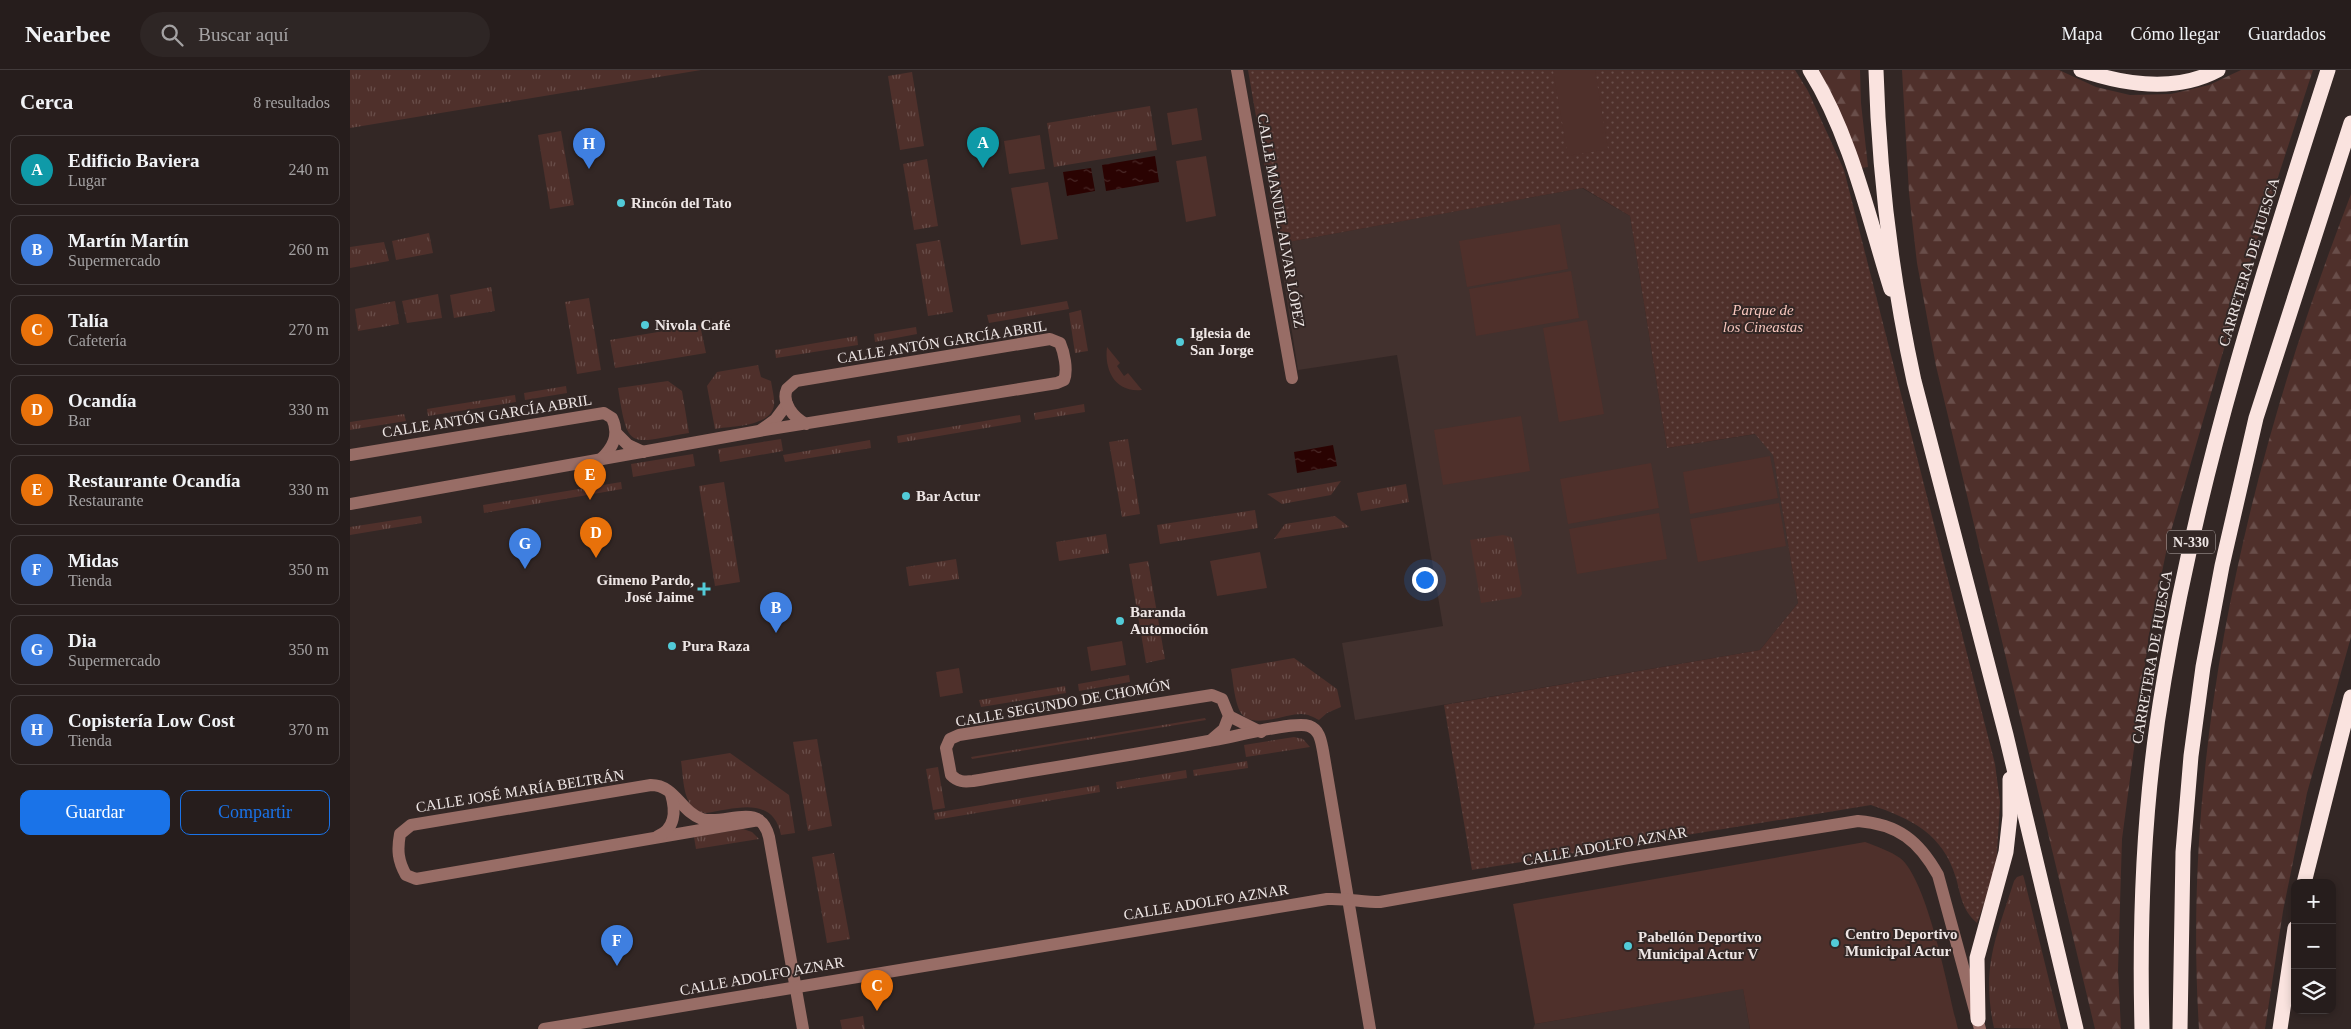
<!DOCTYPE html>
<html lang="es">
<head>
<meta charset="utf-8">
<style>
  body { margin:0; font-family:Georgia,serif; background:#2e2625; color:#f1f3f6 }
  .controls { position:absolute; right:15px; bottom:15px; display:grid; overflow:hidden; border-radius:10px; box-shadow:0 2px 8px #0003 }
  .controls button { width:45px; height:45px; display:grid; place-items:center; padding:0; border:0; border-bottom:1px solid #423b3b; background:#261d1c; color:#f1f3f6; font:25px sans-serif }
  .you { position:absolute; left:1074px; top:509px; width:18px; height:18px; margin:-12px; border:4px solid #fff; border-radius:50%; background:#1a73e8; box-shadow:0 0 0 8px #1a73e833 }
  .badge { display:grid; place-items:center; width:32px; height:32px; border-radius:50%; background:#1a73e8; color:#fff; font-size:16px; font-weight:700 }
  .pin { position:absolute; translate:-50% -41px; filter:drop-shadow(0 1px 2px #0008) }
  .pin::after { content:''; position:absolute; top:26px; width:18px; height:15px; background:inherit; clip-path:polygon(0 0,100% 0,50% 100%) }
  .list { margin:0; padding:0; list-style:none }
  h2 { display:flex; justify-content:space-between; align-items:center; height:65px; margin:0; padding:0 20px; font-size:21px }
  h2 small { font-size:16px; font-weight:400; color:#a4a2a3 }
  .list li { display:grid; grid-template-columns:32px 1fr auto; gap:15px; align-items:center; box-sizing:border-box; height:70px; margin:0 10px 10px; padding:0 10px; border:1px solid #423b3b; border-radius:10px }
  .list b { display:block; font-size:19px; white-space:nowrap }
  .list p { margin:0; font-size:16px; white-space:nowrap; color:#a4a2a3 }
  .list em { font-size:16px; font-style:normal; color:#a4a2a3 }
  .actions { display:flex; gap:10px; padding:15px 20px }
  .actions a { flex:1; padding:11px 0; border:1px solid #1a73e8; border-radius:10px; text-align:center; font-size:18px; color:#1a73e8 }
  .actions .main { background:#1a73e8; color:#fff }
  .icon { flex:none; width:28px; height:28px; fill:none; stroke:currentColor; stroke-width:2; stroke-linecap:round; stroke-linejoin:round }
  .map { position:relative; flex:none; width:2001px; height:959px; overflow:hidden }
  header { display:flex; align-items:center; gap:30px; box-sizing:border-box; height:70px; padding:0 25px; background:#261d1c; border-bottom:1px solid #423b3b }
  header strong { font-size:24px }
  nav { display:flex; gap:28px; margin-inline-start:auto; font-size:18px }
  .search { width:350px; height:45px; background:#2e2625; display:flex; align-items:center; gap:12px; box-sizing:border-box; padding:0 18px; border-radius:28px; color:#a4a2a3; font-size:19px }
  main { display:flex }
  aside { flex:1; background:#261d1c }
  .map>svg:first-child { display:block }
  .built { fill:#42312e }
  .grass { fill:url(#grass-tufts) }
  .forest { fill:url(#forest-firs) }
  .park { fill:url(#park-dots) }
  .garden { fill:#4f302b }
  .water { fill:url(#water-ripples) }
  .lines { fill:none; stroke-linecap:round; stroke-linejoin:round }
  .minor { stroke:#986d66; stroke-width:12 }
  .highway { stroke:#fae3df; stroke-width:15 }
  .poi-dot { fill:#52cbd8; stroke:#332725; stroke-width:2 }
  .labels { text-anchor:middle; stroke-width:4; stroke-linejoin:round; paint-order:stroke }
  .shield { fill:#332725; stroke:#b6adab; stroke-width:1 }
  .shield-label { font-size:14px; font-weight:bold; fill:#eee6e5 }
  .poi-label { font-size:15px; font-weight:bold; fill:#eee6e5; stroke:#332725; text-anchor:start }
  .street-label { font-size:15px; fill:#eee6e5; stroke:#332725 }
  .park-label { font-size:15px; font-style:italic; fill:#f8c7be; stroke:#332725 }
</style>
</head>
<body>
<header>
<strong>Nearbee</strong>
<div class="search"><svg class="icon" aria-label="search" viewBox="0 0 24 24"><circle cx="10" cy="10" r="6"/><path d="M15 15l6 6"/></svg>Buscar aquí</div>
<nav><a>Mapa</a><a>Cómo llegar</a><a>Guardados</a></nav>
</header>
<main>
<aside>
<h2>Cerca<small>8 resultados</small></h2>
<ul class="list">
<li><span class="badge" style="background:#0f9aa8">A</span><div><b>Edificio Baviera</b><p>Lugar</p></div><em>240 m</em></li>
<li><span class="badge" style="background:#3f7fe0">B</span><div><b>Martín Martín</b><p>Supermercado</p></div><em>260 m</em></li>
<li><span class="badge" style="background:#e8710a">C</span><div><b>Talía</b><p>Cafetería</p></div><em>270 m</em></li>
<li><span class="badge" style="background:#e8710a">D</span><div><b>Ocandía</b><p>Bar</p></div><em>330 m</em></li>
<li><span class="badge" style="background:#e8710a">E</span><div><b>Restaurante Ocandía</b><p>Restaurante</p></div><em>330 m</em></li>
<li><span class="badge" style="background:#3f7fe0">F</span><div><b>Midas</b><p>Tienda</p></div><em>350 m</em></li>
<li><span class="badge" style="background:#3f7fe0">G</span><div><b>Dia</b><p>Supermercado</p></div><em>350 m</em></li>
<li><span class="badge" style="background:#3f7fe0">H</span><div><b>Copistería Low Cost</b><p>Tienda</p></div><em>370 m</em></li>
</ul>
<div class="actions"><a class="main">Guardar</a><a>Compartir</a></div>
</aside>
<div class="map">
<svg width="2001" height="959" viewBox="0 0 2001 959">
  <defs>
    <pattern id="grass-tufts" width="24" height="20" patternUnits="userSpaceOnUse" patternTransform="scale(1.25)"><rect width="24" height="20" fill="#4f302b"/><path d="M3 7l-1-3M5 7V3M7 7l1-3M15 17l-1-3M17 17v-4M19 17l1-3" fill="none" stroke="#694e4a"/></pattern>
    <pattern id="forest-firs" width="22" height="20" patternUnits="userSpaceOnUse" patternTransform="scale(1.25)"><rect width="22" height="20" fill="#4f302b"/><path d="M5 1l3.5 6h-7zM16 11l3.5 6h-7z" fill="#694e4a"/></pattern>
    <pattern id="park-dots" width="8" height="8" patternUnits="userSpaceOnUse" patternTransform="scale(1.25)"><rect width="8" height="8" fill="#4f302b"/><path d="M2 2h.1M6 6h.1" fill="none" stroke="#694e4a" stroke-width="1.8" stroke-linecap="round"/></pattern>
    <pattern id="water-ripples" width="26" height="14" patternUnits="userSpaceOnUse" patternTransform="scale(1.25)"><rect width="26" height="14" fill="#2a0302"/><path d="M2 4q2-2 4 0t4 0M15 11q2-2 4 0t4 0" fill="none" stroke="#492827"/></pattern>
  </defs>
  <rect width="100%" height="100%" fill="#332725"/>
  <!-- built -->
  <g class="built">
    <path d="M1232,118L1280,146L1317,378L1406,364L1423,384L1448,533L1410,580L1005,650L992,573L1093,556L1047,285L948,300L928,174Z"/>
    <path d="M1393,918L1400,959H1183L1185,954Z"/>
  </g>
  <!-- grass -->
  <g class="grass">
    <path d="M0,0H351L0,58Z"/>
    <path d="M562,2L574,76L550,80L538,6Z"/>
    <path d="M800,36L807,80L704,97L697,53Z"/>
    <path d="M211,61L224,135L200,139L188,65Z"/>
    <path d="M577,89L588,156L564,160L553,94Z"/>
    <path d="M79,163L83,183L46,190L42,171Z"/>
    <path d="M590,170L603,242L578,246L566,174Z"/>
    <path d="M34,172L39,191L0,198V177Z"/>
    <path d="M141,217L145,241L104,248L100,225Z"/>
    <path d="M88,224L92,248L57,253L52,231Z"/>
    <path d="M239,228L251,300L227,304L215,232Z"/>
    <path d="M45,231L49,254L8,261L5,239Z"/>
    <path d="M717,231L719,239L639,253L637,245Z"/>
    <path d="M731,240L738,281L725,283L719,243Z"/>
    <path d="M350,255L356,283L265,298L260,270Z"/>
    <path d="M566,257L567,264L525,272L524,264Z"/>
    <path d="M507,266L508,275L426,288L425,280Z"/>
    <path d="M408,295L411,307L421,311C422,319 425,328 424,335C421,357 382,356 365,359L357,316L367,302Z"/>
    <path d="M318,311L332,321L339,363C279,373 278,382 268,318Z"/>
    <path d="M216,316L217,323L175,330L174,323Z"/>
    <path d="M165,325L166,332L78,346L77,339Z"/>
    <path d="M734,334L735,342L685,350L684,343Z"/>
    <path d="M54,344L56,351L0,360V352Z"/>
    <path d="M670,345L671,352L548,373L547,366Z"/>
    <path d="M431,369L433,381L370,392L368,379Z"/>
    <path d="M778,369L790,444L772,447L759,372Z"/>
    <path d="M520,370L521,378L435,392L433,385Z"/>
    <path d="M343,384L345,396L283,407L281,394Z"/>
    <path d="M991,411L981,425L932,434L917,424Z"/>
    <path d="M271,412L272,419L134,443L133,435Z"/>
    <path d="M374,412L390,512L365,516L349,416Z"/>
    <path d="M1056,414L1059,432L1011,441L1007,423Z"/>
    <path d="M905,440L908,458L810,474L807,455Z"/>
    <path d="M71,446L72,453L0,465V457Z"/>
    <path d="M985,446L999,457L924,469L935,454Z"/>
    <path d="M756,464L759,483L709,491L706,472Z"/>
    <path d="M1153,465L1161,467L1163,470L1172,524L1170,527L1131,533L1120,470Z"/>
    <path d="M606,489L609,509L559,516L556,497Z"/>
    <path d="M798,491L815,589L796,593L779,494Z"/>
    <path d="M944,588L987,619L991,637L977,643L969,650C963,647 958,644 951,644C933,644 896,663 888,637C884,625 883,611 881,599Z"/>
    <path d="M779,605L780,612L729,621L728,614Z"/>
    <path d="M715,616L716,623L631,637L629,630Z"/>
    <path d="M855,648L856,650L622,689L621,687Z"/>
    <path d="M944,667L953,669L960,677L896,687L894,675Z"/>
    <path d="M467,669L482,756L458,761L443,672Z"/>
    <path d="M380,683L439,725L445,763L431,765C423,725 385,739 356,743C332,741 334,710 331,691Z"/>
    <path d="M897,691L898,698L844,706L843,700Z"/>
    <path d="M588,697L595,738L583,740L576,699Z"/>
    <path d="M836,700L837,708L767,719L766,712Z"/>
    <path d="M749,715L750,722L585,750L584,743Z"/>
    <path d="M393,759L402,762L409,769L346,779L344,767Z"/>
    <path d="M484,783L500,869L477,873L462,787Z"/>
    <path d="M1673,805L1674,808L1711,959L1644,958C1631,897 1646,868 1664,811L1667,807Z"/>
    <path d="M513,946L515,959H492L490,950Z"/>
  </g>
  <!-- forest -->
  <g class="forest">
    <path d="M1469,0H1510L1511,33L1518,97L1512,98L1489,41Z"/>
    <path d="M1552,0H1709L1746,17L1780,25L1821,24L1859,15L1891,0H1963L1891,220L1819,468L1799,565L1772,769L1768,901L1771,959H1745L1586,296L1567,193L1559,123Z"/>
    <path d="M2001,124V567L1957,723L1933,841L1915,959H1849C1831,673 1899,389 2001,124Z"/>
  </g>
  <!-- park -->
  <path class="park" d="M898,0H1445L1458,21L1494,100L1645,694L1650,732L1646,801L1627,853C1612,840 1611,826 1606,808C1593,764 1562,749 1521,735L1122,800L1094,635L1410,580L1448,533L1423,385L1405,364L1317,378L1280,146L1233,118L928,174Z"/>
  <!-- garden -->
  <g class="garden">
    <path d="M1203,0H1245L1258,79L1218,86Z"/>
    <path d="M847,38L852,70L822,75L817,43Z"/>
    <path d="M690,65L695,99L659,104L654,71Z"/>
    <path d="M856,86L866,146L836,152L826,91Z"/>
    <path d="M698,112L708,169L671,175L661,118Z"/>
    <path d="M1210,154L1218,199L1117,217L1109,171Z"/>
    <path d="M1221,201L1229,248L1126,266L1119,219Z"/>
    <path d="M1237,250L1254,344L1209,352L1193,258Z"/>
    <path d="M757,277L770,293L767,296L774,306L778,303L792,320C765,323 754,300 757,277Z"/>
    <path d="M1171,346L1180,401L1093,415L1084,360Z"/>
    <path d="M1420,386L1428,428L1340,444L1333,402Z"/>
    <path d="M1301,393L1309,438L1218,454L1210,409Z"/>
    <path d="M1429,433L1436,476L1348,492L1340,449Z"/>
    <path d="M1309,443L1317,489L1227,504L1219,459Z"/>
    <path d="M910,482L917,518L867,526L860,491Z"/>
    <path d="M772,571L776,595L741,601L737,577Z"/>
    <path d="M609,598L613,623L590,627L586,602Z"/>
    <path d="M1515,772C1526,776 1540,781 1550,788C1578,810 1598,921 1608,959H1400L1393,919L1185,954L1163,834Z"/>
  </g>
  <!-- water -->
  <g class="water">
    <path d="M805,86L809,112L756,121L752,95Z"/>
    <path d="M741,98L745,121L717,126L713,102Z"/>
    <path d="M983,375L987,396L947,403L944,382Z"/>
  </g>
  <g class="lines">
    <!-- minor -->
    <g class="minor">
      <path d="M887,0L942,308"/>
      <path d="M411,360L425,350L437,334"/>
      <path d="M267,364L278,375L293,382"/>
      <path d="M0,385L254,343L262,348C270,365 263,378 250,390"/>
      <path d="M0,434L409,361L707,313L714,310C718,300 714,282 710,273L700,269L446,311L437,319C431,333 444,348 456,354"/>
      <path d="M879,646L911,662"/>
      <path d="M860,671L874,659L879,646L872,629L862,625L609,665L600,669L596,678L601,705C608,712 614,712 623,711C703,697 784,685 864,670C883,667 944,651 959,656C970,660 971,671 973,681L1020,959"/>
      <path d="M409,750L66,809L56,805C48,791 47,780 50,764L61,755L301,715C325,715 331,742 352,749C376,756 410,730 419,767L453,959"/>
      <path d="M308,766C325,759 326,741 321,724"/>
      <path d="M194,959L977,829C995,828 1012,832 1030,832L1278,788L1508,751C1548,754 1569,771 1588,805L1630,959"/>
    </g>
    <!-- highway -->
    <g class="highway">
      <path d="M1460,0C1501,66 1518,146 1541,219"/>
      <path d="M1526,0C1529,104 1542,210 1564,311L1656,665L1726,959"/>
      <path d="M1731,0C1775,15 1825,23 1868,0"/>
      <path d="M1954,813L2001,627"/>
      <path d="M1628,949L1627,888L1656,782L1660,746V709"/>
      <path d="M1792,959C1789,843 1794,725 1814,610C1849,401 1913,201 1978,0"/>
      <path d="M1830,959L1833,782L1841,686L1853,597L1872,496L1906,348L2001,53"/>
      <path d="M1930,959L1945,858"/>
    </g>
  </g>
  <!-- markers -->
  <g class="poi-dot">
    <circle cx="271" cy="133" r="5"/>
    <circle cx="295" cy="255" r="5"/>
    <circle cx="830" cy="272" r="5"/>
    <circle cx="556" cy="426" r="5"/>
    <path d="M351.5 511.5h5v5h5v5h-5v5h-5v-5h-5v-5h5z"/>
    <circle cx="770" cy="551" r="5"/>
    <circle cx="322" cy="576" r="5"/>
    <circle cx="1485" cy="873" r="5"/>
    <circle cx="1278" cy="876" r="5"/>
  </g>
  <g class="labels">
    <!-- shield labels -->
    <rect class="shield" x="1817" y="460.5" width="48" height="23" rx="4"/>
    <g class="shield-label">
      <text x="1841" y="477">N-330</text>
    </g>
    <!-- poi labels -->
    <g class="poi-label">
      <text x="281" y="138">Rincón del Tato</text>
      <text x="305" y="260">Nivola Café</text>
      <text x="840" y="268">Iglesia de<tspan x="840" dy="17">San Jorge</tspan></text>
      <text x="566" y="431">Bar Actur</text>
      <text x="344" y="515" text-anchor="end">Gimeno Pardo,<tspan x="344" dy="17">José Jaime</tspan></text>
      <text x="780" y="547">Baranda<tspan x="780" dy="17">Automoción</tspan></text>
      <text x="332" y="581">Pura Raza</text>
      <text x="1495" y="869">Centro Deportivo<tspan x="1495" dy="17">Municipal Actur</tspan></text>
      <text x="1288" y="872">Pabellón Deportivo<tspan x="1288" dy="17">Municipal Actur V</tspan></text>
    </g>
    <!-- street labels -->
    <g class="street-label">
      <text transform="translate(931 151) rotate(80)" y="5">CALLE MANUEL ALVAR LÓPEZ</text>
      <text transform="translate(1899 192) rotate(-73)" y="5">CARRETERA DE HUESCA</text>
      <text transform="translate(592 272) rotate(-9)" y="5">CALLE ANTÓN GARCÍA ABRIL</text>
      <text transform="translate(137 346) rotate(-9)" y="5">CALLE ANTÓN GARCÍA ABRIL</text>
      <text transform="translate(1802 587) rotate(-80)" y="5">CARRETERA DE HUESCA</text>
      <text transform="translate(713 633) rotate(-10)" y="5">CALLE SEGUNDO DE CHOMÓN</text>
      <text transform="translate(170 721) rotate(-9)" y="5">CALLE JOSÉ MARÍA BELTRÁN</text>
      <text transform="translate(1255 776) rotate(-10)" y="5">CALLE ADOLFO AZNAR</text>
      <text transform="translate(856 832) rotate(-9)" y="5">CALLE ADOLFO AZNAR</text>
      <text transform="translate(412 906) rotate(-10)" y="5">CALLE ADOLFO AZNAR</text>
    </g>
    <!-- park labels -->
    <g class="park-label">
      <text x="1413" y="245">Parque de<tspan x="1413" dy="17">los Cineastas</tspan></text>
    </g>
  </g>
</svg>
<div class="controls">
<button>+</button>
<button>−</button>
<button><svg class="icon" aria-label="layers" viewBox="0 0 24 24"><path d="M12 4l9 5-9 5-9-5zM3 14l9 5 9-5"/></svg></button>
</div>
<div class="you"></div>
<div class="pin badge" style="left:633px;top:98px;background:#0f9aa8">A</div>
<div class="pin badge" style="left:426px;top:563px;background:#3f7fe0">B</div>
<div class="pin badge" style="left:527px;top:941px;background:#e8710a">C</div>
<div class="pin badge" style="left:246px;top:488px;background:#e8710a">D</div>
<div class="pin badge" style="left:240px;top:430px;background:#e8710a">E</div>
<div class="pin badge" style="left:267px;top:896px;background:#3f7fe0">F</div>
<div class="pin badge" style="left:175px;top:499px;background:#3f7fe0">G</div>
<div class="pin badge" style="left:239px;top:99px;background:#3f7fe0">H</div>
</div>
</main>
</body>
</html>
